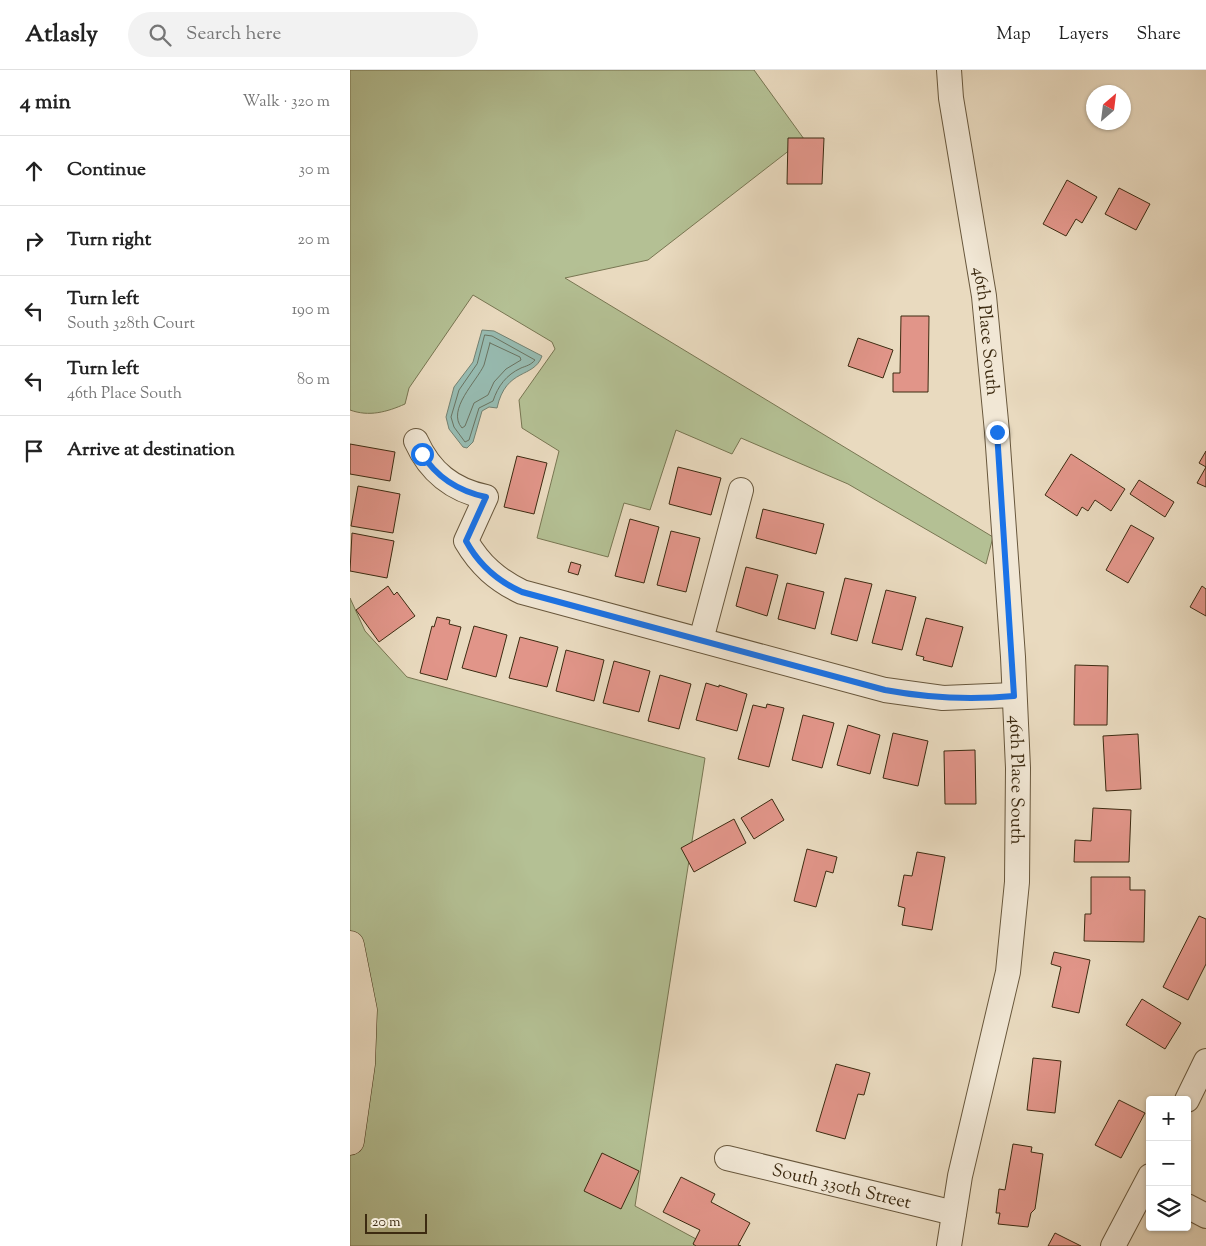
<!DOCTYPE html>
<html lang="en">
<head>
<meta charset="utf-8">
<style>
  body { margin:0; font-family:"Sorts Mill Goudy",serif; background:#f2f2f2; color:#222 }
  .controls { position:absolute; right:15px; bottom:15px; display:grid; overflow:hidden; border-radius:5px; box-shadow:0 1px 4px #0004 }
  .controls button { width:45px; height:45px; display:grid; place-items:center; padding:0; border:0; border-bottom:1px solid #e0e0e0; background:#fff; color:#222; font:25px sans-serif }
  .compass { position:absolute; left:736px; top:15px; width:45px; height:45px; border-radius:50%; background:#fff; box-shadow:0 1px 4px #0004; rotate:28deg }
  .scale { position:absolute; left:15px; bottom:12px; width:62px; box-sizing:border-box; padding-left:5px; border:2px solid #3d2b11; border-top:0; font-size:14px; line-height:18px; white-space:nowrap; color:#3d2b11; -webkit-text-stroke:4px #f1e7d5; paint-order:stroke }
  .stop { position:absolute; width:15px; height:15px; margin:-11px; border:4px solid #1a73e8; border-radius:50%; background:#fff }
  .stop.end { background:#1a73e8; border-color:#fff; box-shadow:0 1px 5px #0008 }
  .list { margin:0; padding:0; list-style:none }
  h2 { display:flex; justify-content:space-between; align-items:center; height:65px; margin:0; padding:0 20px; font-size:21px }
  h2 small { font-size:16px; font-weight:400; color:#767676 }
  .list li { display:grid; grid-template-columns:32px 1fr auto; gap:15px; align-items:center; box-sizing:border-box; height:70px; padding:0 20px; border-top:1px solid #e0e0e0 }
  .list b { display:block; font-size:19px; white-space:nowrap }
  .list p { margin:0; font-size:16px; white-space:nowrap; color:#767676 }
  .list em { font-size:16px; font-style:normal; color:#767676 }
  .icon { flex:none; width:28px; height:28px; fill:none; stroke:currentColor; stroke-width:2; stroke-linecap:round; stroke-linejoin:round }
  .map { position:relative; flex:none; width:856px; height:1176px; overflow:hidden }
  header { display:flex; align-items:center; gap:30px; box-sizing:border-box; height:70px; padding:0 25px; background:#fff; border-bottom:1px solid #e0e0e0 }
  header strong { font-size:24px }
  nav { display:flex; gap:28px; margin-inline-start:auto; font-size:18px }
  .search { width:350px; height:45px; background:#f2f2f2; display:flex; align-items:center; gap:12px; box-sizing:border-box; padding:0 18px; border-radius:28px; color:#767676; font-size:19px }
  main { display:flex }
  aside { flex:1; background:#fff }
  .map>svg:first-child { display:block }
  .green { fill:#b4c094; stroke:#787652 }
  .water { fill:#97bbb1; stroke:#738171 }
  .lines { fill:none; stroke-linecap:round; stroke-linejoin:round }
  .shore { stroke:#6a7361; stroke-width:1 }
  .building { fill:#e19589; stroke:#3d2b11 }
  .minor-casing { stroke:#68573c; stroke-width:26 }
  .major-casing { stroke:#3d2b11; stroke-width:29 }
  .minor { stroke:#f1e7d5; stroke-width:24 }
  .major { stroke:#e9dabf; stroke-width:28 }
  .route { stroke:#1a73e8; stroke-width:6 }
  .labels { text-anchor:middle; stroke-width:4.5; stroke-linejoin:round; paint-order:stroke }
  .street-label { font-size:18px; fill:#3d2b11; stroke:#f1e7d5 }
</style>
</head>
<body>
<header>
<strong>Atlasly</strong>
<div class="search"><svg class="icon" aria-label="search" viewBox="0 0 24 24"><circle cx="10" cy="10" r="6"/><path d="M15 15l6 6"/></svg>Search here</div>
<nav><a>Map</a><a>Layers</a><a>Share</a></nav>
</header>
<main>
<aside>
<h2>4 min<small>Walk · 320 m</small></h2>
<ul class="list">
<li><svg class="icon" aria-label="ahead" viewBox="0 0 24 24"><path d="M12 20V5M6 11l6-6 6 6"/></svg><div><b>Continue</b></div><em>30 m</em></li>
<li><svg class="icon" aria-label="right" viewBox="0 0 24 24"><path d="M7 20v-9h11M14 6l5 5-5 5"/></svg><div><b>Turn right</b></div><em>20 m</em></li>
<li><svg class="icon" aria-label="left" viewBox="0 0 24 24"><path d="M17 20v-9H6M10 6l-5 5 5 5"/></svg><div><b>Turn left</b><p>South 328th Court</p></div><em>190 m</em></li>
<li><svg class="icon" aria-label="left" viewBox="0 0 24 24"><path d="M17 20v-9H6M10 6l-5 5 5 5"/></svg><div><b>Turn left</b><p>46th Place South</p></div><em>80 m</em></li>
<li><svg class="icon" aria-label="arrive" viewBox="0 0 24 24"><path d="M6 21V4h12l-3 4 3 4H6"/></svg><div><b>Arrive at destination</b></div></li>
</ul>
</aside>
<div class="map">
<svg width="856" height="1176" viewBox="0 0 856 1176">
  <rect width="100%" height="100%" fill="#e9dabf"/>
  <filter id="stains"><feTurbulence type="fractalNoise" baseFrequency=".004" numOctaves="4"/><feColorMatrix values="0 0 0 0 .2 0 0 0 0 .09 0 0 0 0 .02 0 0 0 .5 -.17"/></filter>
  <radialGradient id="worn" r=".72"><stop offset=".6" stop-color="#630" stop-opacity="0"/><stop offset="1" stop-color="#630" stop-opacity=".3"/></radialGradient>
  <!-- green -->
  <g class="green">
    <path d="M0,0H404L454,69L298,190L215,208L643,467L636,494L498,414L391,368L382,384L326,360L300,440L274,433L258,487L187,468L209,381L172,358L169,330L205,279L202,272L123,225L59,318L55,334C37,342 19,347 0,340Z"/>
    <path d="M0,528L15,561L57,607L355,688L285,1136L359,1176H0Z"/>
  </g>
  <!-- water -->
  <path class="water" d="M132,260L144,261L192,286C184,309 156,297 147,338L139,337L132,341L123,372L117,378L113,377L99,359L96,347L104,317L123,292Z"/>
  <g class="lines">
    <!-- shore -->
    <g class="shore">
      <path d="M135,265L142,266L185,290C181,295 176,296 171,298C156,305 148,316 143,331L129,338L119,370L115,372L104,357L101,347L109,320L127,294Z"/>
      <path d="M140,273L170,287L171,290L156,299L144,312L138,325L124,333L115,356L112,358C96,340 127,311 134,295C136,288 138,280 140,273Z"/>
    </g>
  </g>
  <!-- building -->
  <g class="building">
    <path d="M438,68H474L472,114H437Z"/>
    <path d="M717,110L747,127L732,153L726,149L716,166L693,154Z"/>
    <path d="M769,118L800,134L786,160L755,144Z"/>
    <path d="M551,246H579L578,322H543V303H550Z"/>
    <path d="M508,268L543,280L533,308L498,296Z"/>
    <path d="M0,374L45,382L40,411L0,404Z"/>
    <path d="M856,381V417L847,413L856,397L849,393Z"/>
    <path d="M721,384L775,419L761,441L745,430L738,441L732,437L727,446L695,425Z"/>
    <path d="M167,386L197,393L184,444L154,437Z"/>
    <path d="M328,397L371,408L361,445L319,434Z"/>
    <path d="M789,410L824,432L815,447L780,424Z"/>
    <path d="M8,416L50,424L43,463L1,456Z"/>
    <path d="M413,439L474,454L466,484L406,468Z"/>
    <path d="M280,449L309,457L294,513L265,506Z"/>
    <path d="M781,455L804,468L778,513L756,500Z"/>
    <path d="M321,461L350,468L336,522L307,515Z"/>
    <path d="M2,463L44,471L37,508L0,501Z"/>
    <path d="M221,492L231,495L228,505L218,502Z"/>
    <path d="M396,497L428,505L417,546L386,536Z"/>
    <path d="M495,508L522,514L507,571L481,564Z"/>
    <path d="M437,513L474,522L465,559L428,549Z"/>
    <path d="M38,516L44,525L47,522L65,546L29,572L6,540Z"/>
    <path d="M852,516L856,519V546L840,537Z"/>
    <path d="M536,520L566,527L552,580L522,573Z"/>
    <path d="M87,547L100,550L99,554L111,557L97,610L70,603L82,556L84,557Z"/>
    <path d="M576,548L613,557L602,597L573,590L574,587L566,585Z"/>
    <path d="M124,556L157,565L146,607L112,598Z"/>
    <path d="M170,567L208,577L197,617L159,608Z"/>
    <path d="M216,580L254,590L244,631L206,621Z"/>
    <path d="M264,591L300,601L289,642L253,633Z"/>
    <path d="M725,595L758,596L757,655H724Z"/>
    <path d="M310,605L341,614L329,659L298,651Z"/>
    <path d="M356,613L369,617V615L397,624L387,661L346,650Z"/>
    <path d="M417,634L434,638L419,697L388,689L403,635L416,638Z"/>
    <path d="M453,645L484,653L472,698L442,690Z"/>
    <path d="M498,655L530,665L520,704L487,695Z"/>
    <path d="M543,663L578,671L568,716L533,708Z"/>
    <path d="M788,664L791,719L756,721L753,666Z"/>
    <path d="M625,680L626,734H595L594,681Z"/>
    <path d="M422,729L434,750L404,769L391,748Z"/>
    <path d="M743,738L781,740L779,792H724L725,770L741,771Z"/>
    <path d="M384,749L396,773L344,802L331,778Z"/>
    <path d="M457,779L487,787L483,803L476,801L466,837L444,831Z"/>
    <path d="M567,782L595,787L582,860L552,855L555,838L548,836L554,805L562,806Z"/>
    <path d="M741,807H780V820H795L794,872L734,871L735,844H741Z"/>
    <path d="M849,846L856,849V894L838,930L813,917Z"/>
    <path d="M704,882L740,890L729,943L702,937L711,897L701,894Z"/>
    <path d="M792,929L831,953L815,979L776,955Z"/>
    <path d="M683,988L711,991L705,1043L677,1040Z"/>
    <path d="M486,994L520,1003L514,1025L508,1024L495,1069L466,1061Z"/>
    <path d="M769,1030L795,1043L771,1088L745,1075Z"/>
    <path d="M663,1074L682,1077L681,1082L693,1084L685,1139L681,1143L678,1157L648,1154L650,1143H646L649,1119L655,1120Z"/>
    <path d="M252,1083L289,1101L271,1139L234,1121Z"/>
    <path d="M331,1107L365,1124L361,1132L400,1153L388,1175L391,1176H346L343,1174L350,1160L313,1142Z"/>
    <path d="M705,1163L731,1176H698Z"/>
  </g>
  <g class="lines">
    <defs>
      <g id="minor">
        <path id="s1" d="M599,0L601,28L634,226L647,362L663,587L668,698L667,812L658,902L610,1106L599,1176"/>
        <path d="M66,371C80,402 102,420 136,427L116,471C130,495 147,510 172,522L535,620L593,628L664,625"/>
        <path d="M351,570L391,420"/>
        <path d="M837,1030L856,991"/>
        <path id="s2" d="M377,1088L604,1143"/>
        <path d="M837,1136L856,1146"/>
        <path d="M763,1176L800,1106"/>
      </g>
      <path id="major" d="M0,875L13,940L11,994L0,1071"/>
    </defs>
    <!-- minor casing -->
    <use href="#minor" class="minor-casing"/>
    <!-- major casing -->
    <use href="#major" class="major-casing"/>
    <!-- minor -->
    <use href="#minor" class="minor"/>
    <!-- major -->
    <use href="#major" class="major"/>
  </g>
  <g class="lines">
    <!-- route -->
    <path class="route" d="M72,384C87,408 108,421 136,427L116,471C129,495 147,511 172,522L535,620C578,628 620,630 664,626L647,362"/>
  </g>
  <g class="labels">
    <!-- street labels -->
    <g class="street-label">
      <text dy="6" stroke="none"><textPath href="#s1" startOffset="264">46th Place South</textPath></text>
      <text dy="6" stroke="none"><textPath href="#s1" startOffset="714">46th Place South</textPath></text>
      <text dy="6" stroke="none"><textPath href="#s2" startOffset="118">South 330th Street</textPath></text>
    </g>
  </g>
  <rect width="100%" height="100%" filter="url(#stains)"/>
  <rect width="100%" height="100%" fill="url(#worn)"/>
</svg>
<div class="controls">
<button>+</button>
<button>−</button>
<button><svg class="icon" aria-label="layers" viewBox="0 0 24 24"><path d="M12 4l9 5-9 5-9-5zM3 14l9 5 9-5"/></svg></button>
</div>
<svg class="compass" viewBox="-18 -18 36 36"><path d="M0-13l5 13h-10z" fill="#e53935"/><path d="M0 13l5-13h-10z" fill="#767676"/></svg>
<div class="scale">20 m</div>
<div class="stop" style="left:72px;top:384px"></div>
<div class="stop end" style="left:647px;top:362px"></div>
</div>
</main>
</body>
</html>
